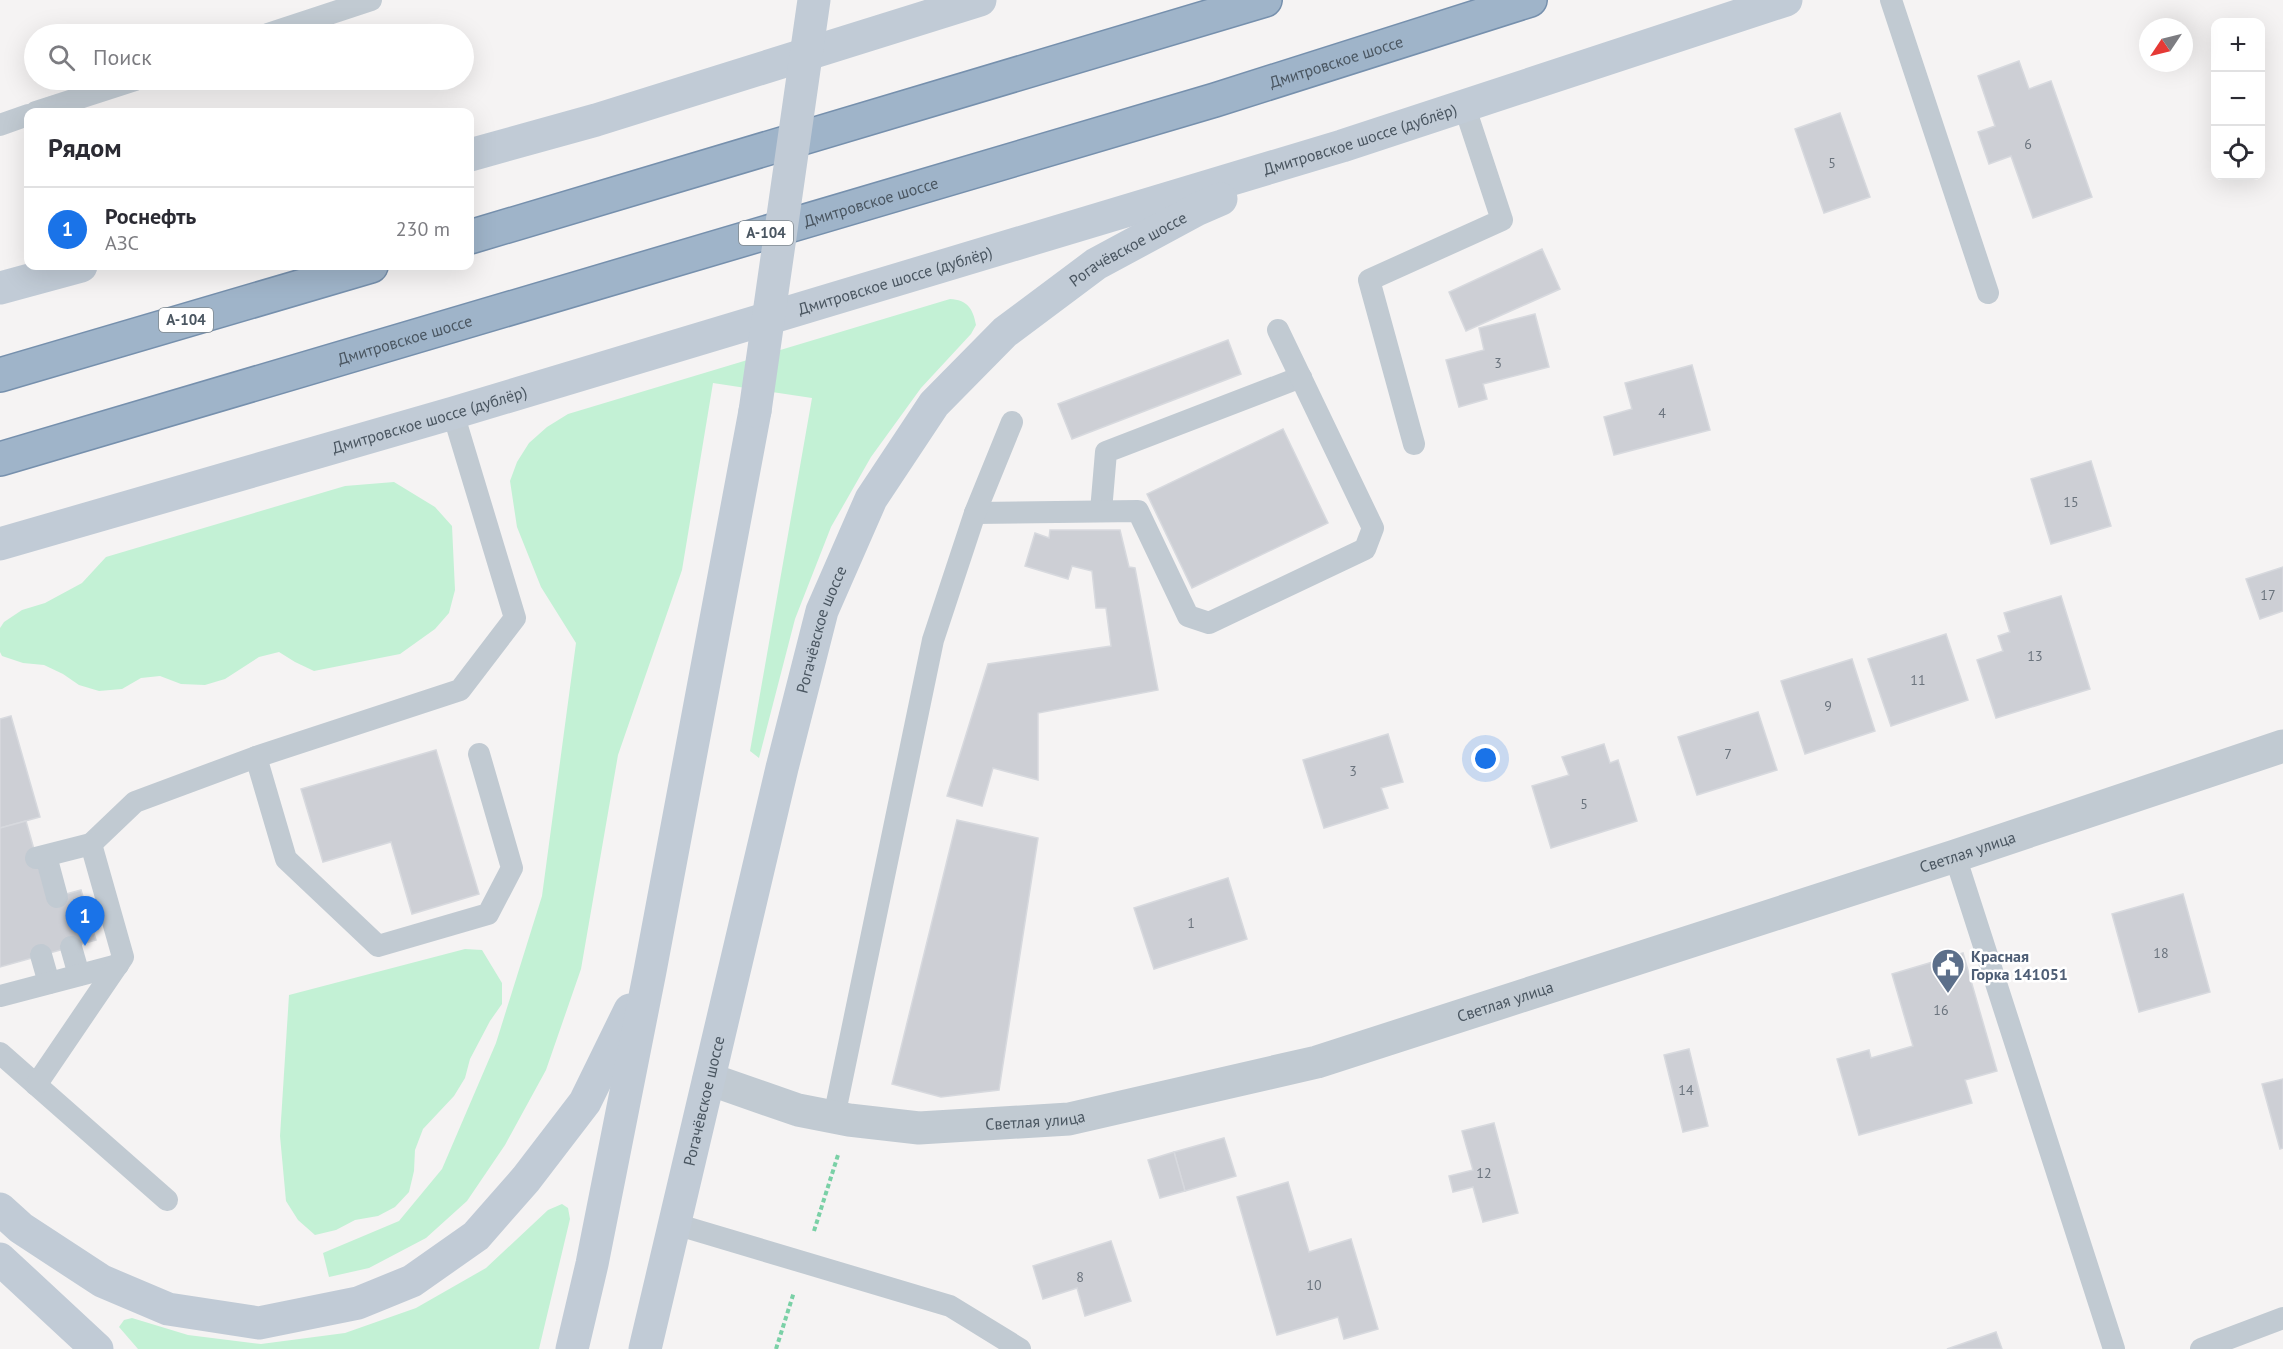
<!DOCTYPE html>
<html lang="ru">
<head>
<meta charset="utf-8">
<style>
  body { margin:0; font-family:"PT Sans",sans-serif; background:#f7f7f7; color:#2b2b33 }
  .controls { position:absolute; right:18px; top:18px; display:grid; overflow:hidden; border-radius:12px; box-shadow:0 6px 24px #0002 }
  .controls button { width:54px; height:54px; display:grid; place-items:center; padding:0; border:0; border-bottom:2px solid #e1e1e2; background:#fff; color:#2b2b33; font:30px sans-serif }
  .compass { position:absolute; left:2139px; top:18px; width:54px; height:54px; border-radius:50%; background:#fff; box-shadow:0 6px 24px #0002; rotate:235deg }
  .you { position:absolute; left:1486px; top:759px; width:21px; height:21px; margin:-15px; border:4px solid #fff; border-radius:50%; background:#1a73e8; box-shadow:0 0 0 9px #1a73e833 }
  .badge { display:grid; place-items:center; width:39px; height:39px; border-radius:50%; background:#1a73e8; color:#fff; font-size:20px; font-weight:700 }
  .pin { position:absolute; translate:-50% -50px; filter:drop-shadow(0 2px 3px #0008) }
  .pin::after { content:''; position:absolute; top:32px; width:21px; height:18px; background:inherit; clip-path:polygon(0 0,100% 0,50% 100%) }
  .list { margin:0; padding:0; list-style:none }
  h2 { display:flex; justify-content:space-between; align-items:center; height:78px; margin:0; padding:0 24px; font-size:26px }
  h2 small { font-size:20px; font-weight:400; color:#7c7c81 }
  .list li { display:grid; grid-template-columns:39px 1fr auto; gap:18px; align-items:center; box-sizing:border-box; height:84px; padding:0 24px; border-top:2px solid #e1e1e2 }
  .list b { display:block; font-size:22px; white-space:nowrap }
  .list p { margin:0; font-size:20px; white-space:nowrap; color:#7c7c81 }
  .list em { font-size:20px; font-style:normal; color:#7c7c81 }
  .icon { flex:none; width:33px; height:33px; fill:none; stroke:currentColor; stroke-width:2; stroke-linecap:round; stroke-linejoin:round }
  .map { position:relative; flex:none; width:2283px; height:1349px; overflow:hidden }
  .search { position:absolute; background:#fff; box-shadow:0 6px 24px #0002; left:24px; top:24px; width:450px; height:66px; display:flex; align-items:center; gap:15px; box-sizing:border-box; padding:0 21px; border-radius:33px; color:#7c7c81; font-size:22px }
  .panel { position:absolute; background:#fff; box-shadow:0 6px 24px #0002; left:24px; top:108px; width:450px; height:162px; border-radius:12px }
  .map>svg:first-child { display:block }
  .green { fill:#c3f1d5 }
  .building { fill:#cdcfd5; stroke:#d7d9de; stroke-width:1.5 }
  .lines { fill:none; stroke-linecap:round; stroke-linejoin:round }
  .trunk-casing { stroke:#7690ad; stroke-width:36 }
  .path { stroke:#7ad0a6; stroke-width:4; stroke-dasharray:4.5 3; stroke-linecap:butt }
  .service { stroke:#c1cad2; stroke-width:22 }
  .minor { stroke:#c1cad2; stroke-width:33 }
  .secondary { stroke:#c1cbd6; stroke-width:33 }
  .trunk { stroke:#9fb4c9; stroke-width:33 }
  .secondary-bridge { stroke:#c1cbd6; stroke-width:33 }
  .labels { text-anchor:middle; stroke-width:5; stroke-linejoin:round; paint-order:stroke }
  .number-label { font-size:14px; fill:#6b747e }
  .shield { fill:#fff; stroke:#808990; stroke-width:1.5 }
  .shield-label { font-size:15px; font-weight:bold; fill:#4a5661 }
  .street-label { font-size:16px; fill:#4a5661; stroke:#fff }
  .service-label { font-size:16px; font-weight:bold; fill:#4e5e75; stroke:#fff; text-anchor:start }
</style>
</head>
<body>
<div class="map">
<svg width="2283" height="1349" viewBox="0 0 2283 1349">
  <rect width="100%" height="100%" fill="#f5f3f3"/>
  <!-- green -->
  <g class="green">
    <path d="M950,299C967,300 973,308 976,325L971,334L921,388L871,457L831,527L795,619L759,758L750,751L812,398L713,383L682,570L618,755L581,969L546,1070L505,1145L467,1201L426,1238L369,1268L329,1277L323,1253L399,1221L442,1169L496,1043L542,896L576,643L541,587L517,527L510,481L517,462L529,443L547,427L568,414Z"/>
    <path d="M394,482L435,507L452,526L455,590L449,613L435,629L400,654L314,671L295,662L279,652L259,657L225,679L205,685L181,684L160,676L141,678L122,689L99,691L79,685L63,674L44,665L23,663L2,656L0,652V628L4,622L22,610L45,603L82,583L106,557L345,486Z"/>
    <path d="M465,949L482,950L502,983V1004L490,1021L470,1059L465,1078L454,1096L423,1129L415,1150L414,1171L409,1192L395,1207L378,1216L355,1220L336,1230L315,1235L298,1220L286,1201L280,1136L289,995Z"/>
    <path d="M562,1204L568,1208L570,1219L539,1349H138L119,1327L124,1320L132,1318L188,1335L261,1344L345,1333L416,1308L486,1268L548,1210Z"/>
  </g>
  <!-- building -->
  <g class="building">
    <path d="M2019,61L2029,89L2051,81L2092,197L2033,218L2011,156L1989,164L1978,132L1995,126L1978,76Z"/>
    <path d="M1840,113L1870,197L1824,213L1795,129Z"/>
    <path d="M1542,249L1560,289L1466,331L1449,292Z"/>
    <path d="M1535,314L1549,367L1483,384L1487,399L1459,407L1446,360L1484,350L1479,328Z"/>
    <path d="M1228,340L1241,374L1072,439L1058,404Z"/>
    <path d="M1692,365L1710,430L1614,455L1604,417L1632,409L1625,383Z"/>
    <path d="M1283,429L1328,523L1192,588L1147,494Z"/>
    <path d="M2091,461L2111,526L2051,544L2031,479Z"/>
    <path d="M1050,530H1120L1129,567L1135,568L1158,690L1038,713V780L993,768L982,806L947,796L988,664L1111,646L1106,608H1096L1092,571L1072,566L1068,579L1025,566L1035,533L1049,538Z"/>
    <path d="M2283,567V611L2260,619L2246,579Z"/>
    <path d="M2061,596L2090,689L1996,718L1977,660L2003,651L1998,636L2010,632L2004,613Z"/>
    <path d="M1946,634L1968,700L1891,726L1868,659Z"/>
    <path d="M1852,659L1875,731L1805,754L1781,681Z"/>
    <path d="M1758,712L1777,770L1697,795L1678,737Z"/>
    <path d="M11,716L40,817L0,828V719Z"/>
    <path d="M1388,734L1403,782L1381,788L1388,808L1324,828L1303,760Z"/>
    <path d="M1604,744L1610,763L1618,760L1637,821L1551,848L1532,786L1569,775L1562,757Z"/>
    <path d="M436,750L479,894L412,914L391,842L323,862L301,789Z"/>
    <path d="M957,820L1038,838L999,1090L941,1097L892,1084Z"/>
    <path d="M26,821L48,899L81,890L96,940L0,967V828Z"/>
    <path d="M1228,878L1247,939L1154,969L1134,908Z"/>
    <path d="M2183,894L2210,992L2139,1012L2112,914Z"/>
    <path d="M1963,953L1997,1071L1965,1080L1972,1103L1859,1135L1837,1059L1869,1050L1871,1058L1913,1046L1892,974Z"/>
    <path d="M1689,1049L1708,1126L1683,1132L1664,1055Z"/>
    <path d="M2283,1079V1148L2280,1149L2262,1084Z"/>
    <path d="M1494,1123L1518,1213L1483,1222L1473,1187L1453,1192L1449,1176L1473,1170L1462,1131Z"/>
    <path d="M1224,1138L1236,1176L1185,1191L1174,1152Z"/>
    <path d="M1174,1152L1185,1191L1160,1198L1148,1160Z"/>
    <path d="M1288,1182L1309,1252L1351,1239L1378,1329L1344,1339L1338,1317L1277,1335L1237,1197Z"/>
    <path d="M1111,1241L1131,1301L1085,1316L1077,1288L1043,1299L1033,1266Z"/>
    <path d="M1996,1332L2002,1349H1947Z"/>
  </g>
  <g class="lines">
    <defs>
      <g id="trunk">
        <path d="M470,237L1265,0"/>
        <path d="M0,375L371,266"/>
        <path id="s4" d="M0,459L1215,100L1530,0"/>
      </g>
    </defs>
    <!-- trunk casing -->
    <use href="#trunk" class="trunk-casing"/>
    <!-- path -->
    <g class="path">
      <path d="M814,1231L838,1155"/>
      <path d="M776,1349L794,1292"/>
    </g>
    <!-- service -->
    <g class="service">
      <path d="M1891,0L1988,293"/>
      <path d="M268,34L371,0"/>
      <path d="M36,112L135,80"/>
      <path d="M0,125L28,115"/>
      <path d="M1414,444L1369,280L1502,220L1464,105"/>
      <path d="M1101,511L1106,452L1301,377"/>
      <path d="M975,513L1138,511L1188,616L1209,623L1365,549L1373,528L1278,330"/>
      <path d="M256,757L286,859L378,946L488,914L512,868L479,754"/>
      <path d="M91,844L135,802L256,757L460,690L515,618L453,413"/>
      <path d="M46,856L57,897"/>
      <path d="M1955,856L2114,1349"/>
      <path d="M71,947L79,975"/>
      <path d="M41,955L49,983"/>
      <path d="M0,996L118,965"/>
      <path d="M0,1053L167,1200"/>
      <path d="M36,1085L123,957L91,844L36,858"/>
      <path d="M834,1117L933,640L975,513L1012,422"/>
      <path d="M675,1224L950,1306L1020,1349"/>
      <path d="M2201,1349L2283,1318"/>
    </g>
    <!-- minor -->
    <path class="minor" id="s1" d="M709,1079L798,1110L849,1120L919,1128L1069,1119L1317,1062L1955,856L2283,746"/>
    <!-- secondary -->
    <g class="secondary">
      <path d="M470,155L596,120L980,0"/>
      <path d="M0,288L81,266"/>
      <path id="s2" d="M0,544L453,413L1342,146L1786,0"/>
      <path d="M0,1209L21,1228L102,1281L168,1309L259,1323L358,1303L412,1281L476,1236L526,1179L585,1102L630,1010"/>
      <path d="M0,1259L97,1349"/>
      <path d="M572,1349L592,1264L650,971L755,411"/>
      <path id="s3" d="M645,1349L782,768L822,611L871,499L934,404L1005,332L1096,264L1198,209L1221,199"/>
    </g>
    <!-- trunk -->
    <use href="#trunk" class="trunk"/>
    <!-- secondary-bridge -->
    <path class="secondary-bridge" d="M755,411L814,0"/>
  </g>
  <!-- icons -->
  <defs>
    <symbol id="civic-pin" viewBox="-11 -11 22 30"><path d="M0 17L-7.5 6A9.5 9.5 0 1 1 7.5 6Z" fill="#5c6f8a" stroke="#fff"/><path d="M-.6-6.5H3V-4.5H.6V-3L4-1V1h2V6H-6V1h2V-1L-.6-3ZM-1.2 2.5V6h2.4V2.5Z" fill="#fff"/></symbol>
  </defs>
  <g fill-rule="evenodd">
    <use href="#civic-pin" x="1929" y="946" width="38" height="52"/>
  </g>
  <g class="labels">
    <!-- number labels -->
    <g class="number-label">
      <text x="2028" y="149">6</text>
      <text x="1832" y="168">5</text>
      <text x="1498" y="368">3</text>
      <text x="1662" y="418">4</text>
      <text x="2071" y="507">15</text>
      <text x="2268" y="600">17</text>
      <text x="2035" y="661">13</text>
      <text x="1918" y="685">11</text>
      <text x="1828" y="711">9</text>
      <text x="1728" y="759">7</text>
      <text x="1353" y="776">3</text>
      <text x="1584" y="809">5</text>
      <text x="1191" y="928">1</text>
      <text x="2161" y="958">18</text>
      <text x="1941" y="1015">16</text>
      <text x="1686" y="1095">14</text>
      <text x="1484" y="1178">12</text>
      <text x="1080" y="1282">8</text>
      <text x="1314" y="1290">10</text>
    </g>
    <!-- shield labels -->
    <g class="shield">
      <rect x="739" y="221" width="54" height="24" rx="4.5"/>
      <rect x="159" y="308" width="54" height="24" rx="4.5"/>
    </g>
    <g class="shield-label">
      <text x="766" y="238">А-104</text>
      <text x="186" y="325">А-104</text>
    </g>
    <!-- street labels -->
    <g class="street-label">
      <text dy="6" stroke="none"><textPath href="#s4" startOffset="1394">Дмитровское шоссе</textPath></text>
      <text dy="6" stroke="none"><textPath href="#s2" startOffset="1419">Дмитровское шоссе (дублёр)</textPath></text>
      <text dy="6" stroke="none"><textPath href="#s4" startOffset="908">Дмитровское шоссе</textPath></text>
      <text dy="6" stroke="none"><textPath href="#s3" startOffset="1245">Рогачёвское шоссе</textPath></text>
      <text dy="6" stroke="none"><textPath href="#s2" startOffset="933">Дмитровское шоссе (дублёр)</textPath></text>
      <text dy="6" stroke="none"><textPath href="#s4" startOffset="422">Дмитровское шоссе</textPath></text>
      <text dy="6" stroke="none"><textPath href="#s2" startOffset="447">Дмитровское шоссе (дублёр)</textPath></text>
      <text dy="6" stroke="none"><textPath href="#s3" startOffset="741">Рогачёвское шоссе</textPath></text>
      <text dy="6" stroke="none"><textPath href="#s1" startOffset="1305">Светлая улица</textPath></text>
      <text dy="6" stroke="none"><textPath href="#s1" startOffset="819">Светлая улица</textPath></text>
      <text dy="6" stroke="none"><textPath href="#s3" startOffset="255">Рогачёвское шоссе</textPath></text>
      <text dy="6" stroke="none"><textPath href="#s1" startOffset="333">Светлая улица</textPath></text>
    </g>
    <!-- service labels -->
    <g class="service-label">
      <text x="1971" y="962">Красная<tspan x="1971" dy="18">Горка 141051</tspan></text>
    </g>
  </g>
</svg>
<div class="controls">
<button>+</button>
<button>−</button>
<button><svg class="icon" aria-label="locate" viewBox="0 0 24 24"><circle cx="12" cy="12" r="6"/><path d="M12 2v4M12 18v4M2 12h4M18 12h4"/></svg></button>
</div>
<svg class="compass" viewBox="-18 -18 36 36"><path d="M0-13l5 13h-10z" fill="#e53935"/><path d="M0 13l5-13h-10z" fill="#7c7c81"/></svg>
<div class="you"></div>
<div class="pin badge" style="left:85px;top:946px">1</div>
<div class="search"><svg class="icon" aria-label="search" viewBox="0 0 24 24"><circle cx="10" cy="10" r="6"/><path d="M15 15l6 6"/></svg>Поиск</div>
<section class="panel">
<h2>Рядом<small></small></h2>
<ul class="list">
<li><span class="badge">1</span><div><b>Роснефть</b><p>АЗС</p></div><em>230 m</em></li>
</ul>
</section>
</div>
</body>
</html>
